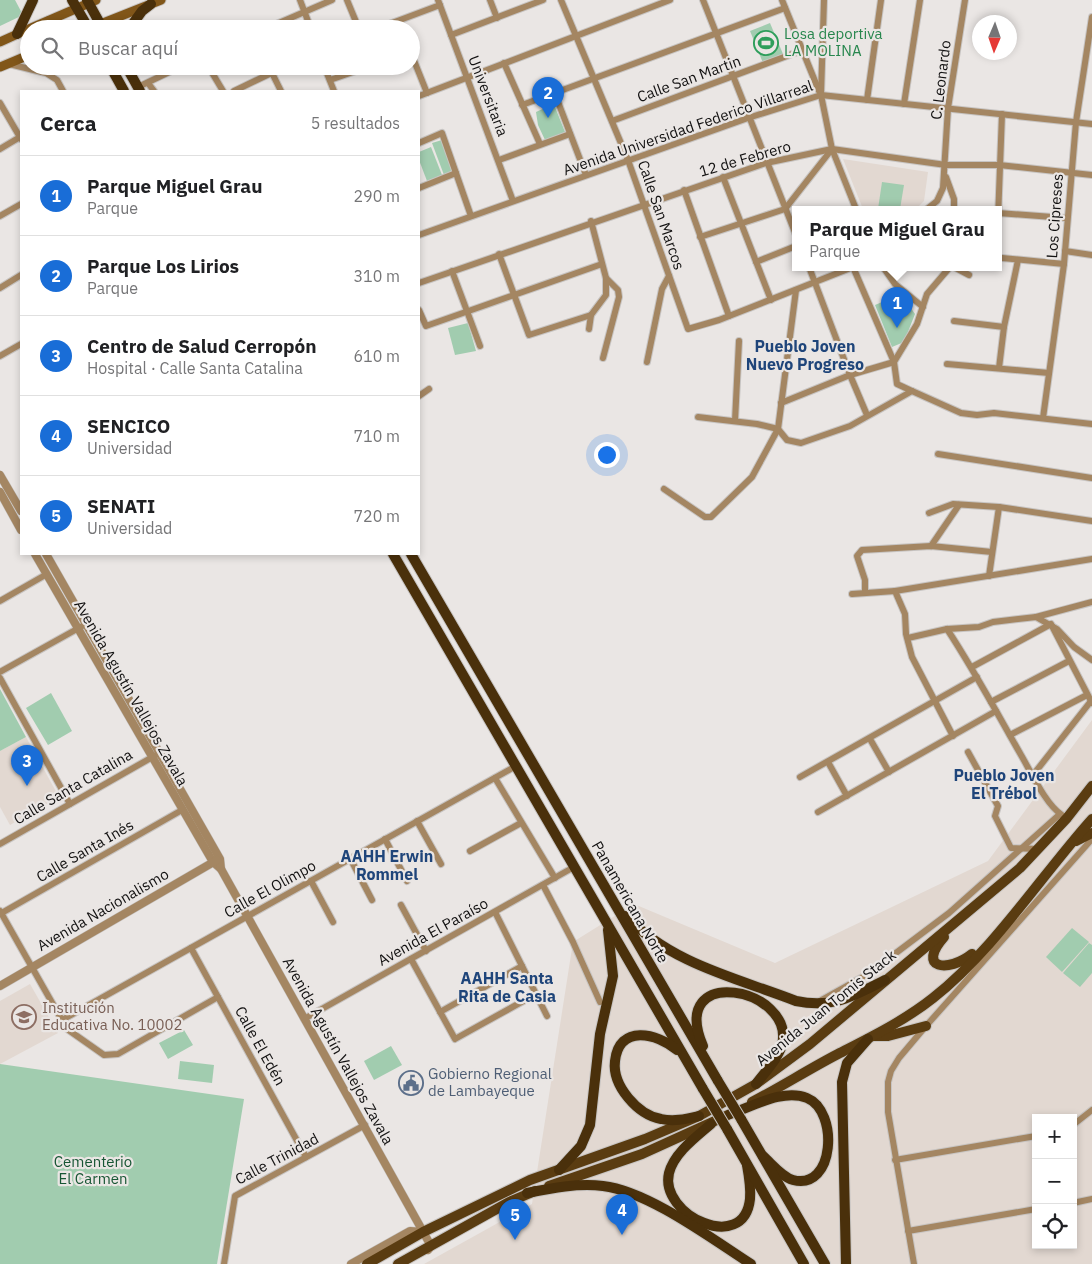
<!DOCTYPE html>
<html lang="es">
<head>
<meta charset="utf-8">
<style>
  body { margin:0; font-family:"IBM Plex Sans",sans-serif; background:#f6f6f6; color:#202124 }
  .controls { position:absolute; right:15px; bottom:15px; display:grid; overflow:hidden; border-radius:0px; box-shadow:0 2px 8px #0003 }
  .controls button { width:45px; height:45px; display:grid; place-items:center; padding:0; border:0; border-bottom:1px solid #e0e0e0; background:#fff; color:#202124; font:25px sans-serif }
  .compass { position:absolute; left:972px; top:15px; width:45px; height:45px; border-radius:50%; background:#fff; box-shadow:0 2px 8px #0003; rotate:182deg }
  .you { position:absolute; left:606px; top:454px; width:18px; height:18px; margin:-12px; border:4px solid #fff; border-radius:50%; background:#1a73e8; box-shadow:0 0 0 8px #1a73e833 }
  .badge { display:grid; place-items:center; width:32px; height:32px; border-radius:50%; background:#196dd7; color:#fff; font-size:16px; font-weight:700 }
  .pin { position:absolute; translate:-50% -41px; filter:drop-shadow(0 1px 2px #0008) }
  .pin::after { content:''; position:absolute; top:26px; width:18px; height:15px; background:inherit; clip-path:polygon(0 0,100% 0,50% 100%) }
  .popup { position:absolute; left:792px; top:206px; width:210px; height:65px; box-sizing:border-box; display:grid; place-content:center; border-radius:0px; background:#fff; filter:drop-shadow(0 1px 4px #0005); font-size:16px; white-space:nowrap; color:#757577 }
  .popup b { font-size:19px; color:#202124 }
  .popup::after { content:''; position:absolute; left:50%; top:100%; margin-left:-10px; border:10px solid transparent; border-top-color:#fff }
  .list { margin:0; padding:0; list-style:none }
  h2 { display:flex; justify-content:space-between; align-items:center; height:65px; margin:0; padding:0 20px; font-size:21px }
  h2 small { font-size:16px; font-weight:400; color:#757577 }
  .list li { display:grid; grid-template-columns:32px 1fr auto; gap:15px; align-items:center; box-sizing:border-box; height:80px; padding:0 20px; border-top:1px solid #e0e0e0 }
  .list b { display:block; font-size:19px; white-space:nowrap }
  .list p { margin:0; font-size:16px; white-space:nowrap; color:#757577 }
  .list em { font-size:16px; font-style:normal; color:#757577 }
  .icon { flex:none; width:28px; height:28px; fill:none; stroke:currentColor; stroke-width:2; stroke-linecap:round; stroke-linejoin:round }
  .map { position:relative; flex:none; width:1092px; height:1264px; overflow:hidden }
  .search { position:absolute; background:#fff; box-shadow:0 2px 8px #0003; left:20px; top:20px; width:400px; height:55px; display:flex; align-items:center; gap:12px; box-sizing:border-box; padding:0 18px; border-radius:28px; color:#757577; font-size:19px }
  .panel { position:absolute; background:#fff; box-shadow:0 2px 8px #0003; left:20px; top:90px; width:400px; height:465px; border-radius:0px }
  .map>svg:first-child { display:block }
  .built { fill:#e2d8d1; fill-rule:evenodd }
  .green { fill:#a1ccaf }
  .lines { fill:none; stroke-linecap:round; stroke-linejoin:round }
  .minor-casing { stroke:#c7c4c2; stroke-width:8 }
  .tertiary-casing { stroke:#c7c4c2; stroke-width:9 }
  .secondary-casing { stroke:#c7c4c2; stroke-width:11 }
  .primary-casing { stroke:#c7c4c2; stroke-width:12 }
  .trunk-casing { stroke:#c7c4c2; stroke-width:12 }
  .minor { stroke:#a48662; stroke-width:6 }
  .tertiary { stroke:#a48662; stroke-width:8 }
  .secondary { stroke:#815619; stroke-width:9 }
  .primary { stroke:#5a3c11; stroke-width:10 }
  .trunk { stroke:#4a300b; stroke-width:10 }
  .trunk-bridge-casing { stroke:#c7c4c2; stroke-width:12; stroke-linecap:butt }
  .trunk-bridge { stroke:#4a300b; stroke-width:10 }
  .labels { text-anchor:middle; stroke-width:4.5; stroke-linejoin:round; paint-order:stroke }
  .leisure-label { font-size:15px; fill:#27864d; stroke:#eae6e4; text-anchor:start }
  .street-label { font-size:15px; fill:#121111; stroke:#eae6e4 }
  .education-label { font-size:15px; fill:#785e54; stroke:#eae6e4; text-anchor:start }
  .service-label { font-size:15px; fill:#4e5e75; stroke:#eae6e4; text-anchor:start }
  .park-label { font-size:15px; fill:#175634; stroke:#eae6e4 }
  .neighbourhood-label { font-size:16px; font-weight:bold; fill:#1f457a; stroke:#eae6e4 }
</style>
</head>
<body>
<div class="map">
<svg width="1092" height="1264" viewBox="0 0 1092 1264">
  <rect width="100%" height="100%" fill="#eae6e4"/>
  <!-- built -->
  <g class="built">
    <path d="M843,159L928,172L924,201L916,209H863Z"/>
    <path d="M1092,720V1264H424L532,1204L573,942L634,904L775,963L988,861ZM1036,1118H1073V1245H1036Z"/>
    <path d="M26,737L59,797L10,825L0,807V751Z"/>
    <path d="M30,984L58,1033L0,1064V1001Z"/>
  </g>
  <!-- green -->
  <g class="green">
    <path d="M0,0H15L23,15L0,26Z"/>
    <path d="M770,23L783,54L763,63L750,31Z"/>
    <path d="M547,107H555L565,132L545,140L538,125L536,112Z"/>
    <path d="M442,140L453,171L444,175L432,143Z"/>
    <path d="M431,147L442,175L427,181L419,160V152Z"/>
    <path d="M882,182L904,185L900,209H878Z"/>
    <path d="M901,294L915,314L904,342L892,347L875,305Z"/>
    <path d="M468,323L476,351L455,355L448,328Z"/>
    <path d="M0,689L26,737L0,751Z"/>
    <path d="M51,693L72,731L48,745L26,708Z"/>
    <path d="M1072,928L1089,942L1062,972L1046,957Z"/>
    <path d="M1089,943L1092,945V973L1080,987L1063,973Z"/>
    <path d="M184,1030L193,1045L168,1059L159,1043Z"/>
    <path d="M391,1046L402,1065L374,1080L364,1061Z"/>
    <path d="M180,1061L214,1065L212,1083L178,1079Z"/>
    <path d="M0,1064L244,1099L217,1264H0Z"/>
  </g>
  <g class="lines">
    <defs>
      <g id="minor">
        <path d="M300,0L311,29"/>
        <path d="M347,0L359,29"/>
        <path d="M438,0L513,201"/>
        <path d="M490,0L497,18"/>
        <path d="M561,0L628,160L688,329L719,320L853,267"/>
        <path d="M703,0L796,235"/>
        <path d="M782,0L819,91"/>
        <path d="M824,0L821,95L832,149L856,209"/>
        <path d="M265,29L332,0"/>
        <path d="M376,29L440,5"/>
        <path d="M451,35L543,0"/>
        <path d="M411,53L427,93"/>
        <path d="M504,63L540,144"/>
        <path d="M9,64L46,73L57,80L63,91"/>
        <path d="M208,66L223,91"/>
        <path d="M324,66L334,91"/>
        <path d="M272,73L281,91"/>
        <path d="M330,80L370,66"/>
        <path d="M148,83L154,91"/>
        <path d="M138,87L182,66"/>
        <path d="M234,91L286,66"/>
        <path d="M555,94L586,175"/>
        <path d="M419,96L670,0"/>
        <path d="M867,100L881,0"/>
        <path d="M0,103L21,139"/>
        <path d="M904,104L920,0"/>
        <path d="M522,105L785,8"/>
        <path d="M612,121L803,50"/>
        <path d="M419,143L442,133L471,216"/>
        <path d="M0,149L20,137"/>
        <path d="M499,160L570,134"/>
        <path d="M723,177L771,300"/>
        <path d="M946,177L954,199V209"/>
        <path d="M419,188L456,173"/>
        <path d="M684,190L729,316"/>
        <path d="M927,209L937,201L943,188L948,108L965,0"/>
        <path d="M998,213L1066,218"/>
        <path d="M0,216L21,204"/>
        <path d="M998,219L1002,114"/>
        <path d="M419,235L748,118L821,95L1092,124"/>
        <path d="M700,237L785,209L832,149"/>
        <path d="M1065,251L1092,255"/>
        <path d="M499,254L529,335L591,315"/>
        <path d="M1002,258L1064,264"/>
        <path d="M756,262L796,246"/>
        <path d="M809,267L850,375L867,415"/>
        <path d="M853,267L894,362L897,384L912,391"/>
        <path d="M883,267L895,284L923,307"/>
        <path d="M954,267L969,275"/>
        <path d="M452,271L480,346"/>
        <path d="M419,283L766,163L832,149L946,165H999L1092,175"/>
        <path d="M0,288L21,275"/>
        <path d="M419,310L426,326L602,264"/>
        <path d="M954,321L1004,327"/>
        <path d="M589,329L591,315L606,295V278L591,221"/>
        <path d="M0,356L21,344"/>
        <path d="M603,358L619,297L618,290L606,278"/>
        <path d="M647,362L662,289L669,276"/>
        <path d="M947,364L1049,373"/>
        <path d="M999,368L1004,327L1018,260"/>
        <path d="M419,396L429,389"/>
        <path d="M781,403L850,375L894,362L917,324L927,294L950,267"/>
        <path d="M698,417L757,424L778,429L787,440L801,443L850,426L912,391L961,413L977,415L994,413L1092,424"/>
        <path d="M1043,418L1064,264L1076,122L1092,17"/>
        <path d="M735,421L739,341"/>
        <path d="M938,454L1092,478"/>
        <path d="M664,489L705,517H711L752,477L778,429L796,290"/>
        <path d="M929,513L953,504L999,507L1092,521"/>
        <path d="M931,546L959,505"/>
        <path d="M989,576L999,507"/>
        <path d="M895,591L1092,559"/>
        <path d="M865,592V580L857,556L862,550L931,546L992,552"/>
        <path d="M852,594L895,591L905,614L906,634L912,657L953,736"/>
        <path d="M0,601L47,574"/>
        <path d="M1036,617L1092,602"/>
        <path d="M947,629C974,670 997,713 1021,755C1031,772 1046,805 1062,815"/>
        <path d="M908,638L947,629L979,627L993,622L1036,617L1057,629L1074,647L1092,660"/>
        <path d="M972,667L1051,624L1092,703"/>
        <path d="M0,672L86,624"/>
        <path d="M0,678L70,804"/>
        <path d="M991,702L1069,661"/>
        <path d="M1010,735L1087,695"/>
        <path d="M870,739L889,772"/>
        <path d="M968,752L998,806L995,816L1011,848L1039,849"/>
        <path d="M828,762L847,796"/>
        <path d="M1033,775L1091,701"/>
        <path d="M800,777L977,677"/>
        <path d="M495,778L555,878"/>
        <path d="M818,812L996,711"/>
        <path d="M417,821L441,864"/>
        <path d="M385,839L407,881"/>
        <path d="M0,844L156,755"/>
        <path d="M470,851L521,823"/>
        <path d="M350,858L372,900"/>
        <path d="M311,881L333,922"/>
        <path d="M543,885L573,942L600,1002"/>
        <path d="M401,905L426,951"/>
        <path d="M0,911L67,1029L104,1055L118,1054L218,997"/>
        <path d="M495,912L547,1016"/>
        <path d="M0,914L182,810"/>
        <path d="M191,948L306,1157"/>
        <path d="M411,959L455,1039L536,994"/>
        <path d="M816,1003L868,974L949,913L1060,814"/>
        <path d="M440,1012L522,966"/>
        <path d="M304,1019L574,867"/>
        <path d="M62,1020L516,766"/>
        <path d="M1073,1125L1092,1110"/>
        <path d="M895,1160L1036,1136"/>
        <path d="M1073,1203L1092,1199"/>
        <path d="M908,1231L1036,1209"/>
        <path d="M224,1264L235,1196L365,1125"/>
        <path d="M914,1264L888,1112V1082L891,1071L899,1058L926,1026L1092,839"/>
      </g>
      <g id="tertiary">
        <path d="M0,475L21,511"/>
        <path d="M0,492L21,530"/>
        <path d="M35,554L213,862L221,869"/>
        <path d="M46,554L220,859L221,869L431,1246L428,1250"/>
        <path d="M0,986L217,860"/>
        <path d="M351,1264L410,1231L423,1232"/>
      </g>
      <g id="secondary">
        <path d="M48,21L57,29"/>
        <path d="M29,29L96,0"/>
        <path d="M88,29L161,0"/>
        <path d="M0,42L22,32"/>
        <path d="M0,67L29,55"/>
      </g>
      <g id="primary">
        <path d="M1076,841L1092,833"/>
        <path d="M944,937C916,969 948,973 972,954"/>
        <path d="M874,1036H888L926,1026"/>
        <path d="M752,1102C781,1087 809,1069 838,1054C871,1037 904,1021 933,998C993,951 1041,876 1092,819"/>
        <path d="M549,1186L642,1154L728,1115"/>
        <path d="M367,1264L423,1232L530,1180L645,1139L699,1116L756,1084L810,1044L1020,868L1067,818L1092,786"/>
        <path d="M398,1264L509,1202L535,1191"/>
      </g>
      <g id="trunk">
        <path d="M72,0L89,29"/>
        <path d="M87,0L103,29"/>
        <path d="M129,29L142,11L151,4"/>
        <path d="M17,34L33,0"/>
        <path d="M110,66L124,91"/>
        <path d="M126,66L140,91"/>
        <path d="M393,554L703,1089"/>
        <path d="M411,554L718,1081"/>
        <path d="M626,916C671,964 737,978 796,1001C833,1009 853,996 885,980"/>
        <path d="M703,1046C667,962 796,988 782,1045C778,1059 765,1072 756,1084"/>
        <path d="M677,1050C657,1033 619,1024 615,1061C612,1086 638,1115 661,1119C674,1122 686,1119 699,1116"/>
        <path d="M730,1114C752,1107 783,1088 807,1098C839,1111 835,1191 793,1180C782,1177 772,1164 763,1156"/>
        <path d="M741,1119L825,1264"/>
        <path d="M711,1124C696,1137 674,1153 669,1173C659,1215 744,1255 750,1199C751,1188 749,1176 747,1165"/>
        <path d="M727,1129L804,1264"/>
        <path d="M559,1170L581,1146L590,1125L600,1034L613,976L608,930"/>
        <path d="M527,1193C552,1188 578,1183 603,1186C648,1191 712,1239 751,1264"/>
        <path d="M846,1264L842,1082L847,1063L868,1039"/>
      </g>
    </defs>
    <!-- minor casing -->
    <use href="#minor" class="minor-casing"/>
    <!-- tertiary casing -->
    <use href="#tertiary" class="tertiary-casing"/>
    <!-- secondary casing -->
    <use href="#secondary" class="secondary-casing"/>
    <!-- primary casing -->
    <use href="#primary" class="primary-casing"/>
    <!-- trunk casing -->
    <use href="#trunk" class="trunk-casing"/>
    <!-- minor -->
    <use href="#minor" class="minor"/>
    <!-- tertiary -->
    <use href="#tertiary" class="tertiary"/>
    <!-- secondary -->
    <use href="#secondary" class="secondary"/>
    <!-- primary -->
    <use href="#primary" class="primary"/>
    <!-- trunk -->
    <use href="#trunk" class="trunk"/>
    <defs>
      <g id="trunk-bridge">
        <path d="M718,1081L741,1119"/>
        <path d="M703,1089L727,1129"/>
      </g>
    </defs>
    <!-- trunk-bridge casing -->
    <use href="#trunk-bridge" class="trunk-bridge-casing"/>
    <!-- trunk-bridge -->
    <use href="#trunk-bridge" class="trunk-bridge"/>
  </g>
  <!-- icons -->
  <defs>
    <symbol id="stadium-ring" viewBox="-11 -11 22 22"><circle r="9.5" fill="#eae6e4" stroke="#2e9e5b" stroke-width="1.5"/><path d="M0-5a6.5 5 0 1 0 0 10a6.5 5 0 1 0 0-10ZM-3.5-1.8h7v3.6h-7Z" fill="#2e9e5b"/></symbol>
    <symbol id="school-ring" viewBox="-11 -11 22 22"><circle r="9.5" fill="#eae6e4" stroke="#8d6e63" stroke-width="1.5"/><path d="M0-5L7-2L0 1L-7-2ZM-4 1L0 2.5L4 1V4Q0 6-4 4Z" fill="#8d6e63"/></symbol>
    <symbol id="civic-ring" viewBox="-11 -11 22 22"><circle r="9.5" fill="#eae6e4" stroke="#5c6f8a" stroke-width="1.5"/><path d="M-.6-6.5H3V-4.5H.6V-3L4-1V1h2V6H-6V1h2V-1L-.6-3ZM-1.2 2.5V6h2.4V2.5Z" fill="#5c6f8a"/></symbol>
  </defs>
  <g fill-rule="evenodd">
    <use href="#stadium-ring" x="752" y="29" width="28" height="28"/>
    <use href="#school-ring" x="10" y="1003" width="28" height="28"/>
    <use href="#civic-ring" x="397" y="1069" width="28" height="28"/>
  </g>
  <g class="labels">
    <!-- leisure labels -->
    <g class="leisure-label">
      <text x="784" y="39">Losa deportiva<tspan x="784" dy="17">LA MOLINA</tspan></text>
    </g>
    <!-- street labels -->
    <g class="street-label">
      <text transform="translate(689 79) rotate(-20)" y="5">Calle San Martin</text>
      <text transform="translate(941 80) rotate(-83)" y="5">C. Leonardo</text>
      <text transform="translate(488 96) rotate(69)" y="5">Universitaria</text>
      <text transform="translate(688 128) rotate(-19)" y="5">Avenida Universidad Federico Villarreal</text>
      <text transform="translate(745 159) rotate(-16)" y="5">12 de Febrero</text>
      <text transform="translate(661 215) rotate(71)" y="5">Calle San Marcos</text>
      <text transform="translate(1055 216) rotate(-86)" y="5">Los Cipreses</text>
      <text transform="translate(131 693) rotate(60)" y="5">Avenida Agustín Vallejos Zavala</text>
      <text transform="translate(73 787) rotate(-30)" y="5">Calle Santa Catalina</text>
      <text transform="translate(85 851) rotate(-30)" y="5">Calle Santa Inés</text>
      <text transform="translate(270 889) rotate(-29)" y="5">Calle El Olimpo</text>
      <text transform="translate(630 902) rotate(60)" y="5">Panamericana Norte</text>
      <text transform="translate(103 910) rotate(-30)" y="5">Avenida Nacionalismo</text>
      <text transform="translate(433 932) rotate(-29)" y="5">Avenida El Paraíso</text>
      <text transform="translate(826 1008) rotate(-39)" y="5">Avenida Juan Tomis Stack</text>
      <text transform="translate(260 1046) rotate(61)" y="5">Calle El Edén</text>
      <text transform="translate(338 1051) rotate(61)" y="5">Avenida Agustín Vallejos Zavala</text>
      <text transform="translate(277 1159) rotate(-28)" y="5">Calle Trinidad</text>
    </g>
    <!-- education labels -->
    <g class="education-label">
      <text x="42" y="1013">Institución<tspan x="42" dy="17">Educativa No. 10002</tspan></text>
    </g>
    <!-- service labels -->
    <g class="service-label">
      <text x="428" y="1079">Gobierno Regional<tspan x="428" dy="17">de Lambayeque</tspan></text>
    </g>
    <!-- park labels -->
    <g class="park-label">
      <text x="93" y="1167">Cementerio<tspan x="93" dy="17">El Carmen</tspan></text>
    </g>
    <!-- neighbourhood labels -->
    <g class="neighbourhood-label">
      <text x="805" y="352">Pueblo Joven<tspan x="805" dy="18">Nuevo Progreso</tspan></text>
      <text x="1004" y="781">Pueblo Joven<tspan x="1004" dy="18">El Trébol</tspan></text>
      <text x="387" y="862">AAHH Erwin<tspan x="387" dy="18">Rommel</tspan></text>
      <text x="507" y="984">AAHH Santa<tspan x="507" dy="18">Rita de Casia</tspan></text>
    </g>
  </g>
</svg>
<div class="controls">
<button>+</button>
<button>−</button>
<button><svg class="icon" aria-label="locate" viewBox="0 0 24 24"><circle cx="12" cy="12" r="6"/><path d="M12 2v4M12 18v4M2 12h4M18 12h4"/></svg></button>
</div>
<svg class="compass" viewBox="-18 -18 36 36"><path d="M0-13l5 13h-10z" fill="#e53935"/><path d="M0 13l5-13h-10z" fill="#757577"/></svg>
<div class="you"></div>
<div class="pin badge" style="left:897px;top:328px">1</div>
<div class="popup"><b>Parque Miguel Grau</b>Parque</div>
<div class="pin badge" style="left:548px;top:118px">2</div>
<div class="pin badge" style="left:27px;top:786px">3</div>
<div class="pin badge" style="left:622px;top:1235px">4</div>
<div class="pin badge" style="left:515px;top:1240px">5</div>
<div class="search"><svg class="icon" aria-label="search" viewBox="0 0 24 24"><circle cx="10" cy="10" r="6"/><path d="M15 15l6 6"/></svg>Buscar aquí</div>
<section class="panel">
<h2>Cerca<small>5 resultados</small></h2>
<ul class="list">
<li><span class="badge">1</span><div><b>Parque Miguel Grau</b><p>Parque</p></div><em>290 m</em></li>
<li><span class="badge">2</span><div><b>Parque Los Lirios</b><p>Parque</p></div><em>310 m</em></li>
<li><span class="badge">3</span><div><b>Centro de Salud Cerropón</b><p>Hospital · Calle Santa Catalina</p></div><em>610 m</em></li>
<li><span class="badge">4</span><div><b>SENCICO</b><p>Universidad</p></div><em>710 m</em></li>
<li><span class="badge">5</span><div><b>SENATI</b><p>Universidad</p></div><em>720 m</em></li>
</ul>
</section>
</div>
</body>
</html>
